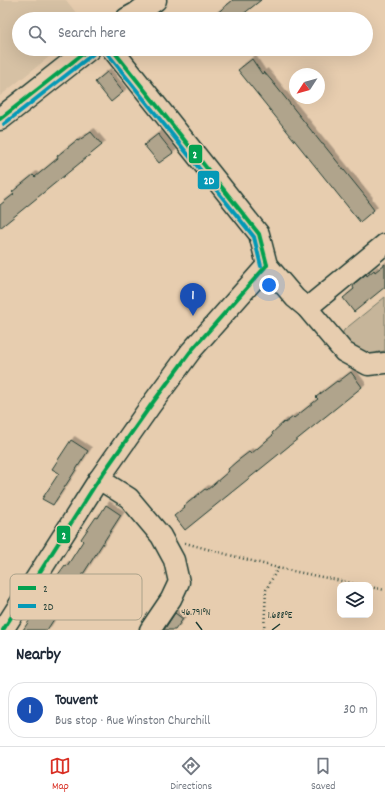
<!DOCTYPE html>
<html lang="en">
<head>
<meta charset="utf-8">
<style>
  body { margin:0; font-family:Dekko,sans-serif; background:#f6f6f7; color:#1f2937 }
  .controls { position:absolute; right:12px; bottom:12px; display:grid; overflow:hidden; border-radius:8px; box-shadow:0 4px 16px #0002 }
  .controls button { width:36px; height:36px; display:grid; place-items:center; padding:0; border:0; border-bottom:1px solid #e0e1e3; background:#fff; color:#1f2937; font:20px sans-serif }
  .compass { position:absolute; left:289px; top:68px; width:36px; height:36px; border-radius:50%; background:#fff; box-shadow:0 4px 16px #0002; rotate:234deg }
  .you { position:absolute; left:269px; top:285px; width:14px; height:14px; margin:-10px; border:3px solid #fff; border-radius:50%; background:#1a73e8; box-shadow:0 0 0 6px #1a73e833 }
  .badge { display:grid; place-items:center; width:26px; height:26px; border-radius:50%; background:#d93025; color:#fff; font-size:13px; font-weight:700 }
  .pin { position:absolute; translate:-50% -33px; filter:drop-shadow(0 1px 2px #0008) }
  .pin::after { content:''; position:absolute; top:21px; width:14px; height:12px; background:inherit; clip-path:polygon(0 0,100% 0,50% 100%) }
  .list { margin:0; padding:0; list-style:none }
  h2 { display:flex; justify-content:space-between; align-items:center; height:52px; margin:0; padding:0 16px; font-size:17px }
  h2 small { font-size:13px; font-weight:400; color:#747a83 }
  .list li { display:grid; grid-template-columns:26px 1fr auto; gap:12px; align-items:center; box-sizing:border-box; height:56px; margin:0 8px 8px; padding:0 8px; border:1px solid #e0e1e3; border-radius:16px }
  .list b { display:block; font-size:15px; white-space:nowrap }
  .list p { margin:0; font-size:13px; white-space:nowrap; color:#747a83 }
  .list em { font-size:13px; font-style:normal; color:#747a83 }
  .icon { flex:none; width:22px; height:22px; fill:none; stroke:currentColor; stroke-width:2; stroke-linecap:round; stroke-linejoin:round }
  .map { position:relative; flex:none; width:385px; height:630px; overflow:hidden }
  .search { position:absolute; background:#fff; box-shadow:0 4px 16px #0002; left:12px; right:12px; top:12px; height:44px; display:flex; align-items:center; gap:10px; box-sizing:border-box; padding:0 14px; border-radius:22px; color:#747a83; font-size:15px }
  .sheet { height:116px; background:#fff }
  nav { display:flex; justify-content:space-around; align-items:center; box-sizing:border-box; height:56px; border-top:1px solid #e0e1e3; background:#fff; font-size:11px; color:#747a83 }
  nav a { display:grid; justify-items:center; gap:2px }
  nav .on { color:#d93025 }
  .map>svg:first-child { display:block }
  .built { fill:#d6c1a4 }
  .green { fill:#c6b59a; stroke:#727967 }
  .building { fill:#b0a48c; stroke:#1f3d34; filter:url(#shadow) }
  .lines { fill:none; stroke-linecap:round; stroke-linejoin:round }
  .minor-casing { stroke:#1f3d34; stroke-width:23 }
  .major-casing { stroke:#1f3d34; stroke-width:25 }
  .path { stroke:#1f3d34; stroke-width:2.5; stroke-dasharray:1 3; stroke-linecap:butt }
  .minor { stroke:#e7cdaf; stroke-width:20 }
  .major { stroke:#e7cdaf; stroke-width:22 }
  .bus-1-casing { stroke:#e7cdaf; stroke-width:7 }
  .bus-2-casing { stroke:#e7cdaf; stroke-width:7 }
  .bus-1 { stroke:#02a150; stroke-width:4 }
  .bus-2 { stroke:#0599b7; stroke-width:4 }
  .ticks { fill:none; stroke:#1f3d34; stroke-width:1.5 }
  .key { fill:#e7cdaf; stroke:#aba28a; stroke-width:1 }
  .key-label { font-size:11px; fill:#1f3d34 }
  .ticks-label { font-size:10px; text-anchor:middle; fill:#1f3d34; stroke:#e7cdaf; stroke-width:4; stroke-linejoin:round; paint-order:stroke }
  .line-badge { stroke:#e7cdaf; stroke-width:1.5 }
  .badge-label { font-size:11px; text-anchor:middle; font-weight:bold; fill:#fff }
</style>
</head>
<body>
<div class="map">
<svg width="385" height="630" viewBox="0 0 385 630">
  <defs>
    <filter id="shadow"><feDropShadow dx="3.5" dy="-3.5" stdDeviation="0" flood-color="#0004"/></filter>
  </defs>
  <rect width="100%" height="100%" fill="#e7cdaf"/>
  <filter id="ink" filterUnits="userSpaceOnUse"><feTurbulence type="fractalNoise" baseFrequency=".025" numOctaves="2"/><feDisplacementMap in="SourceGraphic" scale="8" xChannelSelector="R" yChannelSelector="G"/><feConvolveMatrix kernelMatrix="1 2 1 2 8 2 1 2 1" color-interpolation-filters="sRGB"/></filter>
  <g filter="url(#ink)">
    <!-- built -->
    <path class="built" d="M0,0H66L81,19H19V49H59L0,96Z"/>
    <!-- green -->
    <path class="green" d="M385,297V351L378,352L371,356L340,339L344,330Z"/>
    <!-- building -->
    <g class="building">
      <path d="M233,0H261L237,19H210Z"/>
      <path d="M252,59L262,74L264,72L271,80L322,144H323L369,201L368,202L374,210L360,222L238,70Z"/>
      <path d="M107,72L123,92L111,102L95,82Z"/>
      <path d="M91,132L102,145L0,228V205L14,194L12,192L33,175L35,177L58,158L57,156L77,140L78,141Z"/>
      <path d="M158,134L173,153L159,163L144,145Z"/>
      <path d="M385,264V287L354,312L343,298L354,289L353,287L355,283L366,274L367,276L374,270L375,272Z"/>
      <path d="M351,372L362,387L185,530L174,516L185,507L184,506L205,489L207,490L229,471L228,469L236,462L249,452L251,454L273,435L272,433L284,422L285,423L293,417L294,418L318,399L316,397L337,381L338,382Z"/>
      <path d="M71,440L88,451L53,505L42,499L59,473L52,469Z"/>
      <path d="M106,505L121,515L47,630H23L35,612L36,613L52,588L50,587L57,576L65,565L67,566L83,541L81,539L96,517L98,518Z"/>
      <path d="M175,613L183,619L175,630H164Z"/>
    </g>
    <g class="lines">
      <defs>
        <g id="minor">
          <path d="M112,49L259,234L267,265L295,298L307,308L344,352L368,365L385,363"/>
          <path d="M307,308L385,244"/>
          <path d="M99,479L129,498L161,536L174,560L179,582L171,599L150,630"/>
          <path d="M3,630L99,479L151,405L191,351L267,265"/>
        </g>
        <g id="major">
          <path d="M127,19L136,14L155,0"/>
          <path d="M0,119L89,49"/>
        </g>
      </defs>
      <!-- minor casing -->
      <use href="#minor" class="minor-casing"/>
      <!-- major casing -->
      <use href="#major" class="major-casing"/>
      <!-- path -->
      <g class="path">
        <path d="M185,543L278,568L361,585"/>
        <path d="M370,587L385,590"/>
        <path d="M264,630L266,590L278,568"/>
      </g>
      <!-- minor -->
      <use href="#minor" class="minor"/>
      <!-- major -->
      <use href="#major" class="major"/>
      <defs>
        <g id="bus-1">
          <path d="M112,49L259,234L267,265"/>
          <path d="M0,119L89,49"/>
          <path d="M3,630L99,479L151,405L191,351L267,265"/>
        </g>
        <g id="bus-2">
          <path d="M107,53L254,237L261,266"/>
          <path d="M4,124L93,54"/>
        </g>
      </defs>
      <!-- bus-1 casing -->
      <use href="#bus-1" class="bus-1-casing"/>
      <!-- bus-2 casing -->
      <use href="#bus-2" class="bus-2-casing"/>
      <!-- bus-1 -->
      <use href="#bus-1" class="bus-1"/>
      <!-- bus-2 -->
      <use href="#bus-2" class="bus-2"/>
    </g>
  </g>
  <!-- ticks -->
  <path class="ticks" d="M196,622L202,630M272,630L280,624"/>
  <!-- legend -->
  <rect x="10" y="574" width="132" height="46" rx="6" class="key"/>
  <rect x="18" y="586" width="18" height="4" fill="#02a150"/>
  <rect x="18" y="604" width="18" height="4" fill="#0599b7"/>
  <g class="key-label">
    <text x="43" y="592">2</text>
    <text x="43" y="610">2D</text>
  </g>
  <g class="ticks-label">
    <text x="196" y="615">46.791°N</text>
    <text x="280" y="618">1.688°E</text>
  </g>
  <g class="line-badge">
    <rect x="188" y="144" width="15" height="20" rx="4" fill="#02a150"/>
    <rect x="197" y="170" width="23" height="20" rx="4" fill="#0599b7"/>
    <rect x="56" y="525" width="15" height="19" rx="4" fill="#02a150"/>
  </g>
  <g class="badge-label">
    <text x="195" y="158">2</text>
    <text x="209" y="184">2D</text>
    <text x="64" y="539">2</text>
  </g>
</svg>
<div class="controls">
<button><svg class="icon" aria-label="layers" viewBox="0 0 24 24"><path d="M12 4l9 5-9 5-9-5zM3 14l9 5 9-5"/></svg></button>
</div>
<svg class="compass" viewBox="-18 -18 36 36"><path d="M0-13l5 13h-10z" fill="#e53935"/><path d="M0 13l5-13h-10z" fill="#747a83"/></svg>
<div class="you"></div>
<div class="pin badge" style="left:193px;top:316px;background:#1a4fb4">1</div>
<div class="search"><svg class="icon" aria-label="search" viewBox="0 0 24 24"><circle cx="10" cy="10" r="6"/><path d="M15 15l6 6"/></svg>Search here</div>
</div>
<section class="sheet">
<h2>Nearby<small></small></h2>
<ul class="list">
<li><span class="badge" style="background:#1a4fb4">1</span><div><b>Touvent</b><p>Bus stop · Rue Winston Churchill</p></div><em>30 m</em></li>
</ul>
</section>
<nav>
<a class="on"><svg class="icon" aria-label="map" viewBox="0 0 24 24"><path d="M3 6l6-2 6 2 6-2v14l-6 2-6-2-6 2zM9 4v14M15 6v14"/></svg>Map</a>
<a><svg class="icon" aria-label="directions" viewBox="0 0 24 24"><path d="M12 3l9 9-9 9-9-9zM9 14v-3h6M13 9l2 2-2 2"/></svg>Directions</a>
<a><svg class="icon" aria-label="saved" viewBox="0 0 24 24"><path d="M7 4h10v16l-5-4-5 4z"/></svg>Saved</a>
</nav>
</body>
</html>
